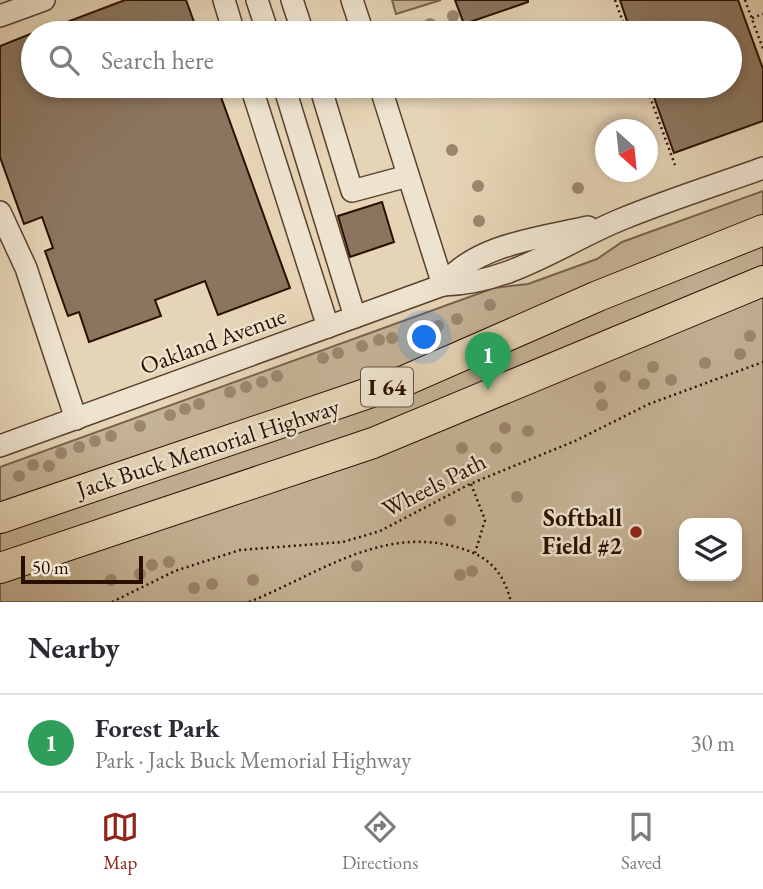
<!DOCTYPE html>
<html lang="en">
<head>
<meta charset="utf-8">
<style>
  body { margin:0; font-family:"EB Garamond",serif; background:#f7f7f7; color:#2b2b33 }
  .controls { position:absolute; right:21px; bottom:21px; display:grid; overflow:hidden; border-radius:14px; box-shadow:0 4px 10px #0003 }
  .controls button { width:63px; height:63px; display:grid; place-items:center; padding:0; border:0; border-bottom:2px solid #e1e1e2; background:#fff; color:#2b2b33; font:35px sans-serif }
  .compass { position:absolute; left:595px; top:119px; width:63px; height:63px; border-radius:50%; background:#fff; box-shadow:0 4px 10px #0003; rotate:153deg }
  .scale { position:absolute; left:21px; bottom:18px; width:122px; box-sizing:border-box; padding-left:7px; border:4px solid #290f00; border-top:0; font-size:19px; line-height:24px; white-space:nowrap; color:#290f00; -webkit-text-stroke:5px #eee3cf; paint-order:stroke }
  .you { position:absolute; left:425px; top:338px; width:24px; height:24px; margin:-18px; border:5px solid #fff; border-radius:50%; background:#1a73e8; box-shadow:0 0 0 10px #1a73e833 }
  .badge { display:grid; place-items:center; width:46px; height:46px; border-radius:50%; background:#8f2418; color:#fff; font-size:23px; font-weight:700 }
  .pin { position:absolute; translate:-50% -58px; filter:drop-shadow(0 2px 4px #0008) }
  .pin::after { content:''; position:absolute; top:37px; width:24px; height:21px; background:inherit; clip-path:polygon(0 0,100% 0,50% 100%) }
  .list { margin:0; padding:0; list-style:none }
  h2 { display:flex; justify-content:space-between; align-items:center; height:91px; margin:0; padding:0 28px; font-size:30px }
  h2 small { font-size:23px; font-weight:400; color:#7c7c81 }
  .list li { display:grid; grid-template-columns:46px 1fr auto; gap:21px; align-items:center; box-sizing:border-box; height:98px; padding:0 28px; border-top:2px solid #e1e1e2 }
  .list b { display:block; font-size:26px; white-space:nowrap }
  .list p { margin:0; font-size:23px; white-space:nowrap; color:#7c7c81 }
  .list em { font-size:23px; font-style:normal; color:#7c7c81 }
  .icon { flex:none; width:38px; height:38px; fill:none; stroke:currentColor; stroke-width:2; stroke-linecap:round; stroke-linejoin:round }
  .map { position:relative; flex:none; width:763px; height:602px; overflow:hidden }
  .search { position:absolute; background:#fff; box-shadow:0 4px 10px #0003; left:21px; right:21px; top:21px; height:77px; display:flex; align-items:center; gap:18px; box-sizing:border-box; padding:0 24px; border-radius:38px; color:#7c7c81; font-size:26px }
  .sheet { height:189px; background:#fff }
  nav { display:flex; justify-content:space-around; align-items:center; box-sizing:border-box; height:98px; border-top:2px solid #e1e1e2; background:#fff; font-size:19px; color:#7c7c81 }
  nav a { display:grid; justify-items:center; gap:4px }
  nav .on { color:#8f2418 }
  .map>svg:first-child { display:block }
  .green { fill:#c5b396; stroke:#77614b; stroke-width:2; fill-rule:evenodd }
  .building { fill:#8b755e; stroke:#290f00; stroke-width:2 }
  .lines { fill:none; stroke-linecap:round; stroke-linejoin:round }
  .minor-casing { stroke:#58402d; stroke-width:24 }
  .highway-casing { stroke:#290f00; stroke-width:32 }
  .path { stroke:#290f00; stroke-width:2.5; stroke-dasharray:2 3.5; stroke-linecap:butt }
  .minor { stroke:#eee3cf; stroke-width:21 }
  .highway { stroke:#e5d4b5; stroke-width:30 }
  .tree { fill:#9c876e }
  .poi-dot { fill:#8f2418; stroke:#eee3cf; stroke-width:2.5 }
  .labels { text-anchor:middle; stroke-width:5; stroke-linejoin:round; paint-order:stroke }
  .shield { fill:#eee3cf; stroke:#644f3e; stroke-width:2 }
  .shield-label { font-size:23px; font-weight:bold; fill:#290f00 }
  .street-label { font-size:24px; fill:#290f00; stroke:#eee3cf }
  .poi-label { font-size:24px; font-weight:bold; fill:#290f00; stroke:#eee3cf; text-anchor:end }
</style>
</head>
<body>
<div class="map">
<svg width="763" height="602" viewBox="0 0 763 602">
  <rect width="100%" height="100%" fill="#e5d4b5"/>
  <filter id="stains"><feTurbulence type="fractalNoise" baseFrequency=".00286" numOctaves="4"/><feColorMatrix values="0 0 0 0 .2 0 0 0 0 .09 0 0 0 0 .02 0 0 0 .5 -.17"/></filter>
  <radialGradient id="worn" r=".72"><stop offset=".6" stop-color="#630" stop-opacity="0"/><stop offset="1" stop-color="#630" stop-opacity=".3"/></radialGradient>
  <!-- green -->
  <g class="green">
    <path d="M392,0H441L396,14Z"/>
    <path d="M763,191V602H0V467L494,288L528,284L597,259L622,242ZM684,523H737V576H684Z"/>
  </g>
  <!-- building -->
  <g class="building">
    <path d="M125,0H186L198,33H38Z"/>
    <path d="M455,0H528V2L464,24Z"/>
    <path d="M620,0H738L763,69V121L674,153L650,86H730V33H631Z"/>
    <path d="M33,33V86H217L290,288L218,315L205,281L155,300L161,316L89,342L79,312L68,316L45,251L53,248L42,217L24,224L0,157V46Z"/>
    <path d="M382,202L394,242L350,257L338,216Z"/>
  </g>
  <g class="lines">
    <defs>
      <g id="minor">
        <path d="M224,0L234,33"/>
        <path d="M257,0L268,33"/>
        <path d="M292,0L303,33"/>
        <path d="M352,0L363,33"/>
        <path d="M0,16L44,0"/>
        <path d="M251,86L328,327"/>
        <path d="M284,86L355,317"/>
        <path d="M320,86L352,191L408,176"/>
        <path d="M380,86L443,285"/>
        <path d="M0,212L26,268L76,419"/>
        <path d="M443,285C476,244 540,238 588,227"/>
        <path d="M0,446L443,285C510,284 563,243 622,219C668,200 716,185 763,168"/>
      </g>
      <g id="highway">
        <path d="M0,518L404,381L598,296L763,230"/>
        <path d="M0,568L373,443L763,281"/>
      </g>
    </defs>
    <!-- minor casing -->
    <use href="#minor" class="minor-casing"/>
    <!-- highway casing -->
    <use href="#highway" class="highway-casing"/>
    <!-- path -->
    <g class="path">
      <path d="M615,0L627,33"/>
      <path d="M745,0L763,49"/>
      <path d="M752,18L763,14"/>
      <path d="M646,86L675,165"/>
      <path d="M471,484L485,520L475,553"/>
      <path d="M112,602L175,571L240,550L343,542L380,531L470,484L575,441L649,404L763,362"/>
      <path d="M249,602C319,574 384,523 463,549C491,558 504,574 511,602"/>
    </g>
    <!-- minor -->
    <use href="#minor" class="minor"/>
    <!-- highway -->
    <use href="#highway" class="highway"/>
  </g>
  <!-- trees -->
  <g class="tree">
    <circle cx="453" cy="16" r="6"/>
    <circle cx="430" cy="24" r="6"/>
    <circle cx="452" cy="150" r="6"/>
    <circle cx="478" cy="186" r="6"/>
    <circle cx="578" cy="188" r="6"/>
    <circle cx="479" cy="221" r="6"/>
    <circle cx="490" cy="305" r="6"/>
    <circle cx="457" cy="319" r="6"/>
    <circle cx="438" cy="326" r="6"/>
    <circle cx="750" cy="336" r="6"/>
    <circle cx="392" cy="338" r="6"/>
    <circle cx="379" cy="340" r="6"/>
    <circle cx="362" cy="346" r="6"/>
    <circle cx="338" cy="353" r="6"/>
    <circle cx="740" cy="354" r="6"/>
    <circle cx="323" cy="358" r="6"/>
    <circle cx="705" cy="363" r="6"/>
    <circle cx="653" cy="367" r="6"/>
    <circle cx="277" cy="376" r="6"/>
    <circle cx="625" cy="376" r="6"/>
    <circle cx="671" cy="380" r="6"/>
    <circle cx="262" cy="382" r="6"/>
    <circle cx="644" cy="384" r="6"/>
    <circle cx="246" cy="387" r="6"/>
    <circle cx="600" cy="387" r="6"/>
    <circle cx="230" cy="392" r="6"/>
    <circle cx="199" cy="404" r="6"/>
    <circle cx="602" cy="405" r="6"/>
    <circle cx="185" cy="409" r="6"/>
    <circle cx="170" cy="415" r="6"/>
    <circle cx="140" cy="426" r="6"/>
    <circle cx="505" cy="428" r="6"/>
    <circle cx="528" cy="431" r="6"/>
    <circle cx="111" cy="436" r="6"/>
    <circle cx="95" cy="441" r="6"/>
    <circle cx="79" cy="447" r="6"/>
    <circle cx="462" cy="448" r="6"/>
    <circle cx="496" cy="448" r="6"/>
    <circle cx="61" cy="453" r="6"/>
    <circle cx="33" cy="465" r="6"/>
    <circle cx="49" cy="466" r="6"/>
    <circle cx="19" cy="476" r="6"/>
    <circle cx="517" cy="497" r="6"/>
    <circle cx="450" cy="520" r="6"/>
    <circle cx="169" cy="562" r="6"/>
    <circle cx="152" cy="565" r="6"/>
    <circle cx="357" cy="566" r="6"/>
    <circle cx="472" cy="571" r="6"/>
    <circle cx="140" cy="574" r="6"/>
    <circle cx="460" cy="575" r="6"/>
    <circle cx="111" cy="580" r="6"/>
    <circle cx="253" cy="580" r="6"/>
    <circle cx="212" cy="584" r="6"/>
    <circle cx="194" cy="588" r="6"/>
  </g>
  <!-- markers -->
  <circle class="poi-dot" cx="636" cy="532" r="7"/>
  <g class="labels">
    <!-- shield labels -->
    <rect class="shield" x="361" y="367.5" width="52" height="39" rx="5"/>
    <g class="shield-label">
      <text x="387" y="395">I 64</text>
    </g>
    <!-- street labels -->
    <g class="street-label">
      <text transform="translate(213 341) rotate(-20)" y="8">Oakland Avenue</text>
      <text transform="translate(208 448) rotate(-18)" y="8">Jack Buck Memorial Highway</text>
      <text transform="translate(434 485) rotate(-27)" y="8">Wheels Path</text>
    </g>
    <!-- poi labels -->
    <g class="poi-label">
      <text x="622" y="526">Softball<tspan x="622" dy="28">Field #2</tspan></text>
    </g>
  </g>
  <rect width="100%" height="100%" filter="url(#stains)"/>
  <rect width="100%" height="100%" fill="url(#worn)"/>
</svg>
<div class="controls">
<button><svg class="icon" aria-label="layers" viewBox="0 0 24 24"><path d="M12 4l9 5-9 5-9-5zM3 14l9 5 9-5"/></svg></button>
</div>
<svg class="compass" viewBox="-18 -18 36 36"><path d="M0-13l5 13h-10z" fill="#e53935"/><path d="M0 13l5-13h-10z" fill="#7c7c81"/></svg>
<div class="scale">50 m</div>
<div class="you"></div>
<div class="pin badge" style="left:488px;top:390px;background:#2e9e5b">1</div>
<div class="search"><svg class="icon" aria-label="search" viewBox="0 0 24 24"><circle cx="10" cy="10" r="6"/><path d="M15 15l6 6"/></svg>Search here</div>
</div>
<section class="sheet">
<h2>Nearby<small></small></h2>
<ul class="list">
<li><span class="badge" style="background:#2e9e5b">1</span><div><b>Forest Park</b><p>Park · Jack Buck Memorial Highway</p></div><em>30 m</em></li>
</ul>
</section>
<nav>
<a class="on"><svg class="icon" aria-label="map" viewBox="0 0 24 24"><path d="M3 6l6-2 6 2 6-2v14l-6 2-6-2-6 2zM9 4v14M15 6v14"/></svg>Map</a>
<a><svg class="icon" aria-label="directions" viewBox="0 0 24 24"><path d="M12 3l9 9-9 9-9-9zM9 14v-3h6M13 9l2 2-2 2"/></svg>Directions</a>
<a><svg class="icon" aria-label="saved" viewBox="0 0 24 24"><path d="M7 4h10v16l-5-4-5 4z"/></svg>Saved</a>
</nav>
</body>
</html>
